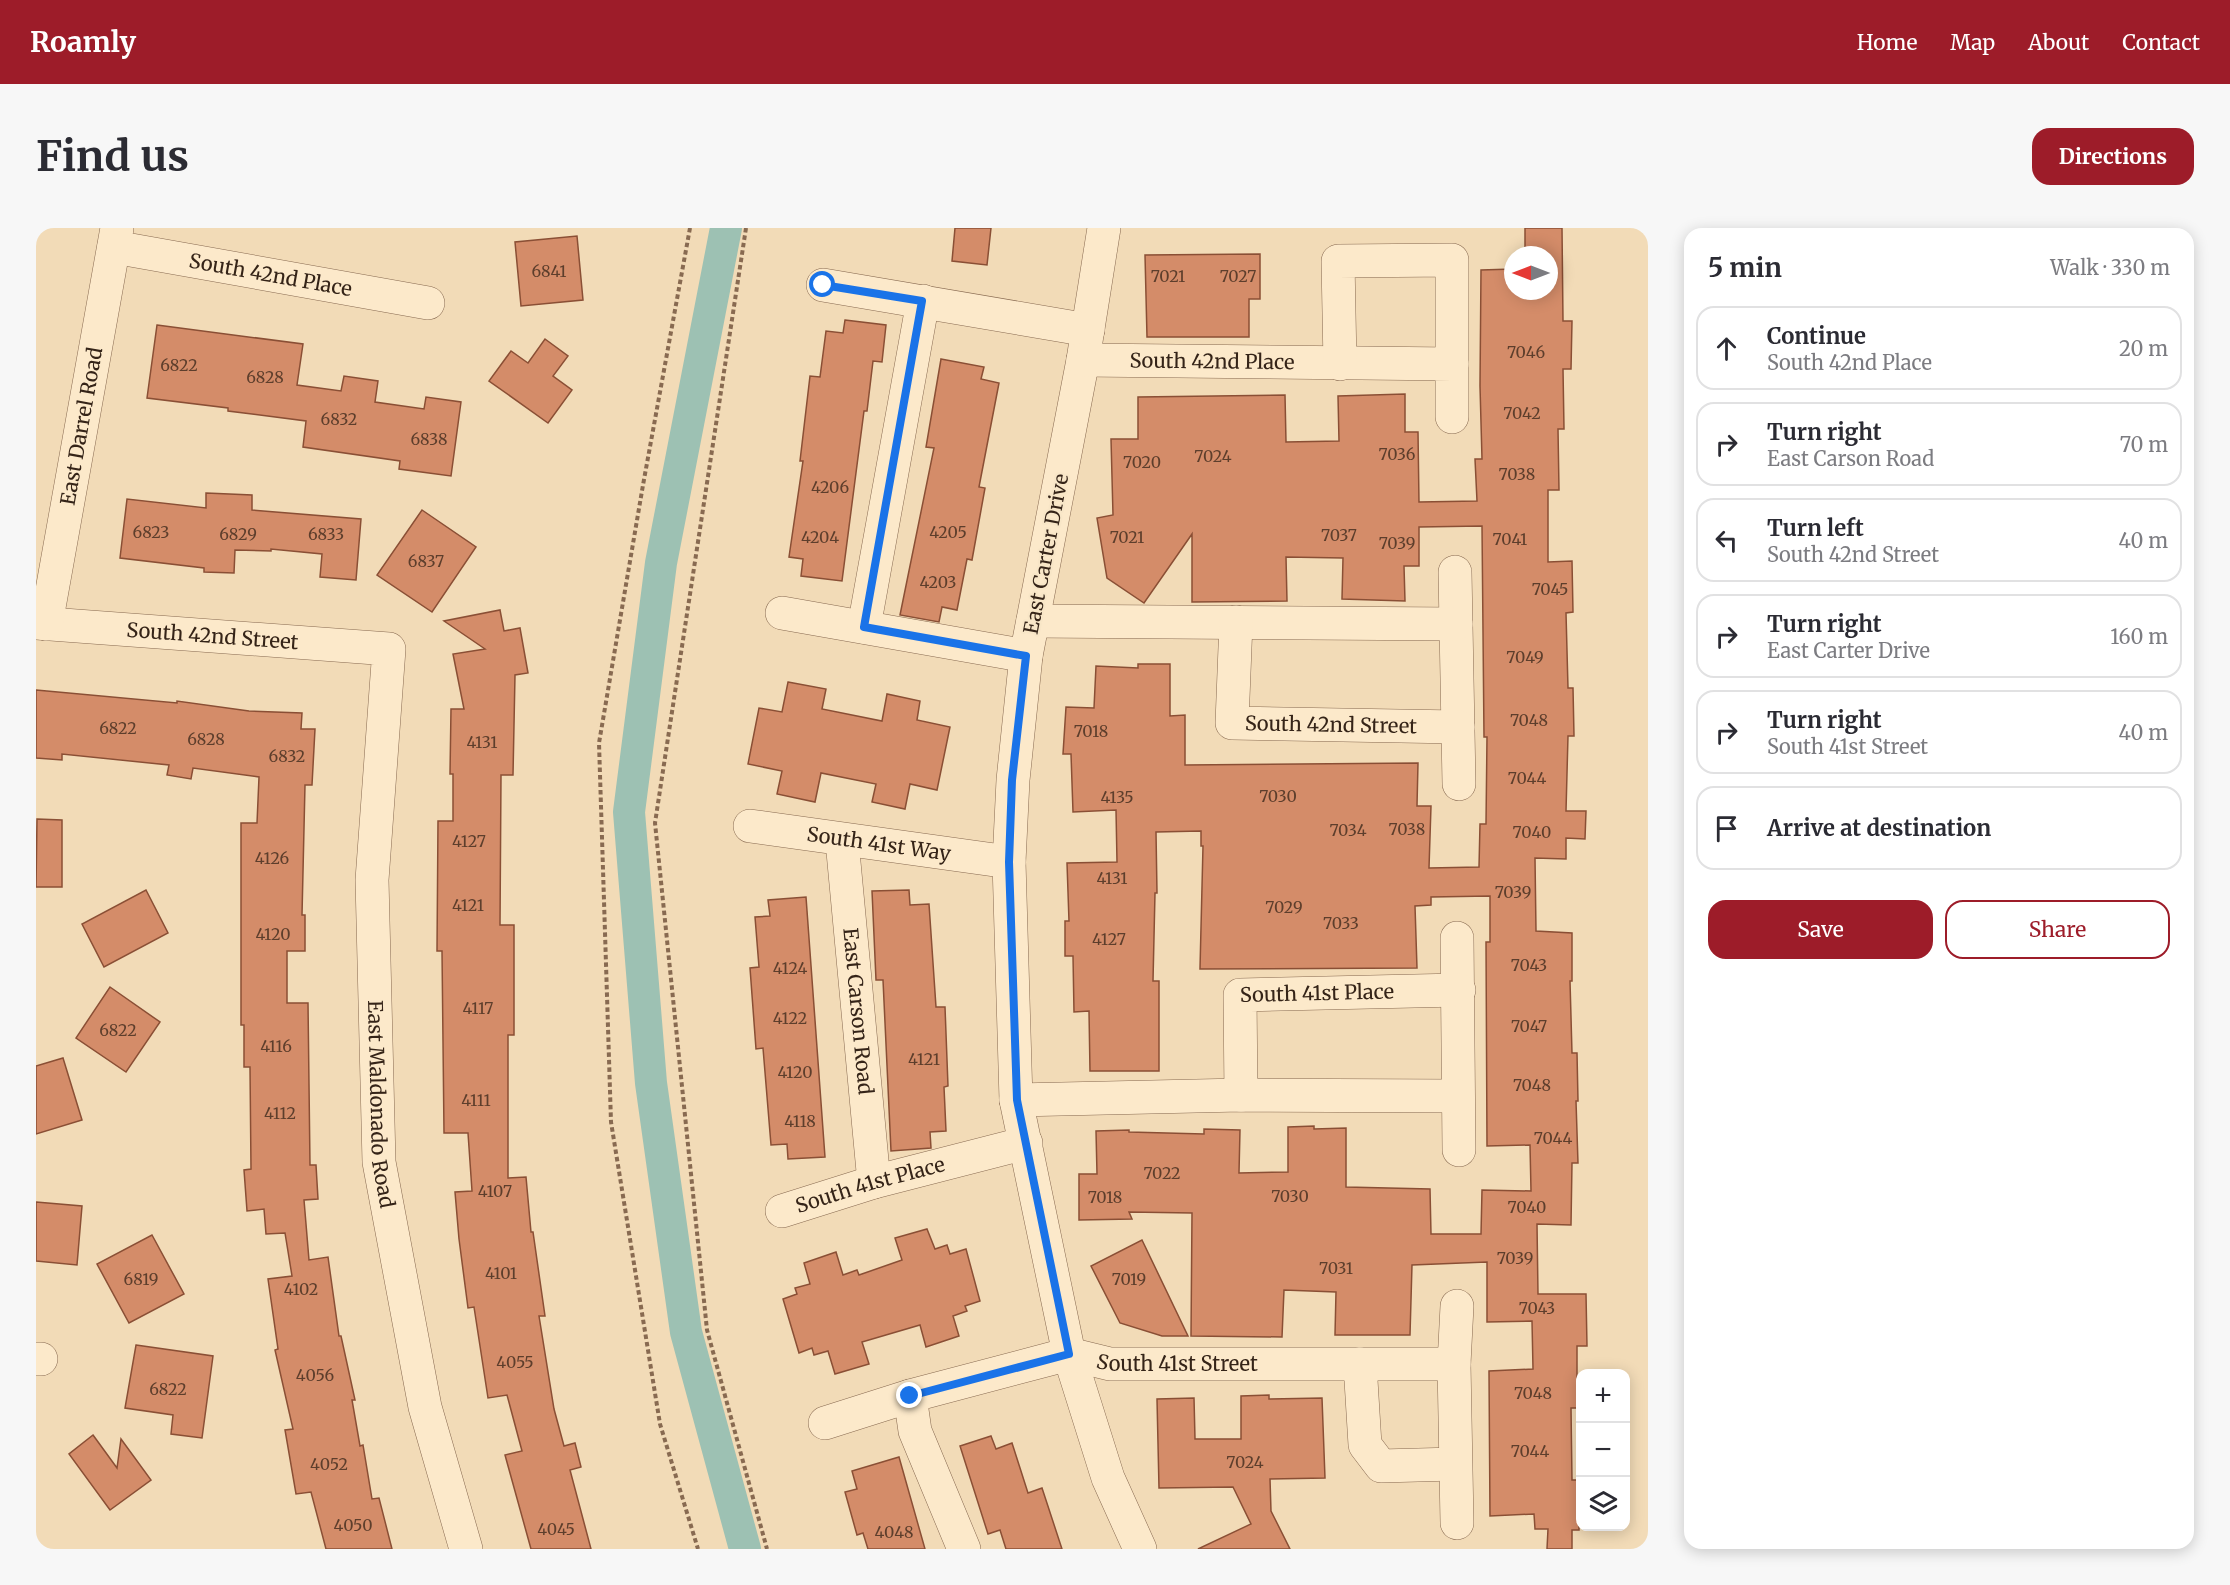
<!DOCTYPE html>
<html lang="en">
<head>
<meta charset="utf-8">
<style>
  body { margin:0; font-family:Merriweather,serif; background:#f7f7f7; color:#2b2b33 }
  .controls { position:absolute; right:18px; bottom:18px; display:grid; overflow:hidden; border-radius:12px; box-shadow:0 3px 15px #0003 }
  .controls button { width:54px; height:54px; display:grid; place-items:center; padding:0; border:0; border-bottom:2px solid #e1e1e2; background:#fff; color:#2b2b33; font:30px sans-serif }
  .compass { position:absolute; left:1468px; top:18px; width:54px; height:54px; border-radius:50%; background:#fff; box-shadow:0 3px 15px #0003; rotate:270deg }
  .stop { position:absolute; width:18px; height:18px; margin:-14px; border:4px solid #1a73e8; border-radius:50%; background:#fff }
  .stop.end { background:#1a73e8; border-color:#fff; box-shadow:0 2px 6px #0008 }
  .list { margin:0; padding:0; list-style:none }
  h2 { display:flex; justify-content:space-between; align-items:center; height:78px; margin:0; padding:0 24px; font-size:26px }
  h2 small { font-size:20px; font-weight:400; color:#7c7c81 }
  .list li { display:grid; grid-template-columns:39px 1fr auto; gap:18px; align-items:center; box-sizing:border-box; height:84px; margin:0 12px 12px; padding:0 12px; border:2px solid #e1e1e2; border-radius:18px }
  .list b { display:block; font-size:22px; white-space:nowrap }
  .list p { margin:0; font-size:20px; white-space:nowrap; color:#7c7c81 }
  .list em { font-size:20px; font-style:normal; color:#7c7c81 }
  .actions { display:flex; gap:12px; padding:18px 24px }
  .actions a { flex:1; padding:14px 0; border:2px solid #9d1c29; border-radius:18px; text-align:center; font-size:21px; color:#9d1c29 }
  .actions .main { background:#9d1c29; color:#fff }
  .icon { flex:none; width:33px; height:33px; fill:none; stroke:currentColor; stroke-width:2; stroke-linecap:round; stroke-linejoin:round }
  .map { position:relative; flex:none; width:1612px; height:1321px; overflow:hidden; border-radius:18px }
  header { display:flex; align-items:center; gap:36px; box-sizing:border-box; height:84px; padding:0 30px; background:#9d1c29; color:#fff }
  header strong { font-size:28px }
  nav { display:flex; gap:33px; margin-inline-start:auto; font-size:21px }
  .intro { display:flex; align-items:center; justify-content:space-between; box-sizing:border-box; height:144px; padding:0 36px }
  h1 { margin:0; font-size:42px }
  .button { padding:15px 27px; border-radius:18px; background:#9d1c29; color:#fff; font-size:21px; font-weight:700 }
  main { display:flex; gap:36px; padding:0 36px }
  aside { flex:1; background:#fff; border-radius:18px; box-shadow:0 3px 15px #0003 }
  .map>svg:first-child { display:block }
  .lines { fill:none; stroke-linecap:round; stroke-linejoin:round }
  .canal { stroke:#9dc1b3; stroke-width:32 }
  .building { fill:#d48c69; stroke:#8a4f35; stroke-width:1.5 }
  .minor-casing { stroke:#886a51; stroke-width:34 }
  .path { stroke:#886a51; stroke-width:4; stroke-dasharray:4.5 3; stroke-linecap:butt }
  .minor { stroke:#fce9ca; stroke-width:33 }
  .route { stroke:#1a73e8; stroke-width:8 }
  .labels { text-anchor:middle; stroke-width:4.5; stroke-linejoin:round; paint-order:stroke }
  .number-label { font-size:16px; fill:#5d3e2c }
  .street-label { font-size:20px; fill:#352418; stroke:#f8e6c7 }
</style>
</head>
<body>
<header>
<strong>Roamly</strong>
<nav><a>Home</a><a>Map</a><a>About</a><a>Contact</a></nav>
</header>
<div class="intro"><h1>Find us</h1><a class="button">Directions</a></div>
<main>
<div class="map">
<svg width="1612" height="1321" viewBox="0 0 1612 1321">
  <rect width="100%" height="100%" fill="#f2dbb7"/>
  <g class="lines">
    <!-- canal -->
    <path class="canal" d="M690,0L625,335L593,584L615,855L650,1104L709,1321"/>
  </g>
  <!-- building -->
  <g class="building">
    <path d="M919,0H955L951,37L916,33Z"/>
    <path d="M1489,0H1526L1527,93H1536L1535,141H1527L1528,201H1522L1523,262H1512V334L1536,333L1537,384L1530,385L1532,460H1537L1538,508H1532L1530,583H1550L1549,611L1530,610V631L1499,630L1500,703L1536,705V753H1534L1536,825H1541L1542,873H1540L1542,935H1536L1535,997L1501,996L1502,1066H1550L1551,1118H1541V1180H1535L1536,1252H1543V1302H1536V1321H1511L1512,1301H1499L1498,1286L1454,1288L1453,1143L1497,1141L1496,1093L1451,1094V1034L1376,1037L1374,1107H1299L1300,1064L1248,1062L1246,1109L1155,1108L1156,985L1093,984L1096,991L1043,992V946H1061L1060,903L1093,902V904L1168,906V901L1204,902L1203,945L1252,944V899L1278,898V901L1310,900V959L1394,961L1395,1006H1445L1446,962L1495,963L1494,917L1451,918L1450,714H1454V668L1395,669V677L1379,678L1381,740L1164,741L1167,618H1165V603L1120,604L1121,665H1119L1117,753H1123V843H1054L1053,783L1038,784L1037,728H1029V693H1033L1031,635L1081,634L1080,582L1037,584L1035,526H1027L1030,479L1058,480L1060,438L1102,440V436H1134V488L1149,487V537L1382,535L1381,578H1395L1393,640L1443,639L1444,596H1450L1451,509H1448L1446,298L1383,299V338H1368L1369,373L1306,371L1307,330L1250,329L1251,373L1156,374V306L1108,375L1071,350L1061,290L1077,287L1075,211H1102V169L1249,167L1250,214L1303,213L1302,168L1369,166V204H1382L1383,274L1441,273L1439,231H1446L1444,158L1445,42L1477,41V63H1513V27H1489Z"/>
    <path d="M541,8L547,72L485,78L479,14Z"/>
    <path d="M1224,26V71H1213V109H1111L1109,27Z"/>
    <path d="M809,92L850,97L846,134L837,133L831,183H828L806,353L765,348L767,331L753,329L767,233H764L774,148L784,149L790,103L807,105Z"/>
    <path d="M121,97L267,116L261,157L305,163L308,148L342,153L339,174L388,181L390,169L425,174L415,248L363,241L364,233L267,219L270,193L192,183V180L111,170Z"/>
    <path d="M509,111L532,128L517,148L536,162L512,195L453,153L475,123L492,135Z"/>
    <path d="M905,131L948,139L945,151L963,155L943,259L949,260L936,332L931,331L921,382L906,379L903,394L864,387L898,220L890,219Z"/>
    <path d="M170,265L216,267V282L325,291L320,352L284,349L286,326L235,321V323L199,322L198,345L168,344V340L84,330L91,271L170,280Z"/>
    <path d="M386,282L440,319L396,384L341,347Z"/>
    <path d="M464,382L468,403L484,400L492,445L479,447L477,547H465L464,697H478V807H472V950L490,949L495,1004H497L509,1088H503L518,1181L528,1218L539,1215L545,1239L534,1242L555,1321H495L469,1227L486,1223L471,1167L452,1170L438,1079L432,1080L423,1011L419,964L436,963L432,905H408L406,723H401L402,593H417V546H414L415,481H428L417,426L449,421L408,393Z"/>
    <path d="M752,454L790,461L786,481L846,493L851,466L884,473L881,492L914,499L901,562L874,556L869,581L836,574L840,556L785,545L779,574L741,566L746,543L712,536L723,480L746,484Z"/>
    <path d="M0,462L141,475V473L213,483L266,485L265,501H279L276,557H269L266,687H269V723H251V775H272L274,937H280L282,971L268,972L273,1032L292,1029L303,1108H305L319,1172H316L324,1218L327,1217L336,1271L343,1270L356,1321H290L275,1264L260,1266L249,1202L257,1201L239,1122L242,1121L232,1051L256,1048L249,1005L230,1006L228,981L211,983L208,942L215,941L214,839H208V797H205V595H221L223,549L157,540L155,551L131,547L133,537L26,526V532L0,530Z"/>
    <path d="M1,591L26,592V659H0Z"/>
    <path d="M110,662L132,705L68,739L46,696Z"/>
    <path d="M873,662L874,677L893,676L900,779H909L912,858L908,859L910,903L894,904L895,920L855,923L847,752H840L836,663Z"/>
    <path d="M770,669L789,929L752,931L751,916L735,917L727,820L720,821L714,740L723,739L719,689L734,688L732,672Z"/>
    <path d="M74,759L124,794L90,844L40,810Z"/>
    <path d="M27,830L46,892L0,906V838Z"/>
    <path d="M0,974L46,978L41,1037L0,1033Z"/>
    <path d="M891,1001L899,1021L911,1017L914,1026L930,1021L944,1073L929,1078L931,1083L917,1088L923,1108L890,1119L884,1097L826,1114L833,1136L799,1146L792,1123L778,1127L776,1120L763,1125L747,1071L761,1066L759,1060L774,1056L768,1035L800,1024L807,1047L821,1042L823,1047L866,1032L859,1010Z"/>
    <path d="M116,1007L148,1066L93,1095L61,1036Z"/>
    <path d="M1106,1012L1152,1108H1126L1084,1095L1055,1038Z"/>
    <path d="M100,1117L177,1128L166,1210L135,1206L137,1187L89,1180Z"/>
    <path d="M1233,1167V1171L1286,1170L1289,1250L1234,1251L1235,1283L1254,1321H1162L1215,1296L1197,1259L1123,1260L1121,1171L1158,1170L1159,1211H1205V1168Z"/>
    <path d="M57,1207L81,1240L85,1211L115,1252L74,1282L33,1226Z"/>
    <path d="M955,1208L960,1221L976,1215L992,1265L1006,1260L1026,1321H970L964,1302L952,1306L924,1218Z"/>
    <path d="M863,1229L889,1321H832L827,1305L821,1307L809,1264L821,1261L816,1243Z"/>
  </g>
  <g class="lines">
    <defs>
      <g id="minor">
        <path d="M1068,0L1047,132L990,428L977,552L973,634L980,872L1033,1126L1072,1250L1104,1321"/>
        <path id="s1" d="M78,19L392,75"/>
        <path d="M787,57L1052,102"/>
        <path id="s2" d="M1047,132L1416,136V189"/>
        <path d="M1304,136L1302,33L1416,32V136"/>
        <path d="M1419,344L1423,556"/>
        <path d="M746,385L990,428"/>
        <path d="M997,393L1420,396"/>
        <path id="s3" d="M1200,394L1196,495L1422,499"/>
        <path id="s4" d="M0,395L353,421L336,652L343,934L389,1179L430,1321"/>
        <path id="s5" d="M10,396L81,0"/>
        <path d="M828,399L887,73"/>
        <path id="s6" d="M714,598L973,634"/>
        <path id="s7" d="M806,613L838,954"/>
        <path d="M1421,710L1423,922"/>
        <path id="s8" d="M1205,867L1204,767L1423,762"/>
        <path d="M980,872L1205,867L1421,868"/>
        <path id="s9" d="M746,983L838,954L990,915"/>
        <path d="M0,1131H5"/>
        <path d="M1324,1136L1329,1217L1345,1238L1419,1236"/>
        <path d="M874,1168L879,1203L928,1321"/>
        <path id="s10" d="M789,1195L874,1168L1033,1126L1074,1136H1418"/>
        <path d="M1421,1295L1418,1136L1421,1078"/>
      </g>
    </defs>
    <!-- minor casing -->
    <use href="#minor" class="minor-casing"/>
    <!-- path -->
    <g class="path">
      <path d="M654,0L607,257L563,515L575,894L624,1196L662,1321"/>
      <path d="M710,0L619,595L671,1102L731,1321"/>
    </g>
    <!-- minor -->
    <use href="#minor" class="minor"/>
  </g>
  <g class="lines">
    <!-- route -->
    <path class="route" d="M787,57L886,73L828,399L990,428L976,552L973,634L981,872L1033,1126L874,1168"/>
  </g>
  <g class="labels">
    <!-- number labels -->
    <g class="number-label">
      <text x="513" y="49">6841</text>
      <text x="1132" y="54">7021</text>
      <text x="1202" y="54">7027</text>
      <text x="1490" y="130">7046</text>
      <text x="143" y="143">6822</text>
      <text x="229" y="155">6828</text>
      <text x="1486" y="191">7042</text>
      <text x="303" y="197">6832</text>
      <text x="393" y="217">6838</text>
      <text x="1361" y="232">7036</text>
      <text x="1177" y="234">7024</text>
      <text x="1106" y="240">7020</text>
      <text x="1481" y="252">7038</text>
      <text x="794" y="265">4206</text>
      <text x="115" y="310">6823</text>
      <text x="912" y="310">4205</text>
      <text x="202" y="312">6829</text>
      <text x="290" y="312">6833</text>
      <text x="1303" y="313">7037</text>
      <text x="784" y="315">4204</text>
      <text x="1091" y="315">7021</text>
      <text x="1474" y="317">7041</text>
      <text x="1361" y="321">7039</text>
      <text x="390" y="339">6837</text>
      <text x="902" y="360">4203</text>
      <text x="1514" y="367">7045</text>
      <text x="1489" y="435">7049</text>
      <text x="1493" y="498">7048</text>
      <text x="82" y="506">6822</text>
      <text x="1055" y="509">7018</text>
      <text x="170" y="517">6828</text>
      <text x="446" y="520">4131</text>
      <text x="251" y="534">6832</text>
      <text x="1491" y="556">7044</text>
      <text x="1242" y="574">7030</text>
      <text x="1081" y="575">4135</text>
      <text x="1371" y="607">7038</text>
      <text x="1312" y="608">7034</text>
      <text x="1496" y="610">7040</text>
      <text x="433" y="619">4127</text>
      <text x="236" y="636">4126</text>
      <text x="1076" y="656">4131</text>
      <text x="1477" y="670">7039</text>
      <text x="432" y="683">4121</text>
      <text x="1248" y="685">7029</text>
      <text x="1305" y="701">7033</text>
      <text x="237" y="712">4120</text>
      <text x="1073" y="717">4127</text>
      <text x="1493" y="743">7043</text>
      <text x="754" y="746">4124</text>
      <text x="442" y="786">4117</text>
      <text x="754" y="796">4122</text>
      <text x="1493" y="804">7047</text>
      <text x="82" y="808">6822</text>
      <text x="240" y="824">4116</text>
      <text x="888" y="837">4121</text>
      <text x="759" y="850">4120</text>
      <text x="1496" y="863">7048</text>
      <text x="440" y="878">4111</text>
      <text x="244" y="891">4112</text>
      <text x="764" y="899">4118</text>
      <text x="1517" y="916">7044</text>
      <text x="1126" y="951">7022</text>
      <text x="459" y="969">4107</text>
      <text x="1254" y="974">7030</text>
      <text x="1069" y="975">7018</text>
      <text x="1491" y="985">7040</text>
      <text x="1479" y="1036">7039</text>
      <text x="1300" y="1046">7031</text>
      <text x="465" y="1051">4101</text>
      <text x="105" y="1057">6819</text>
      <text x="1093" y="1057">7019</text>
      <text x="265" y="1067">4102</text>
      <text x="1501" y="1086">7043</text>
      <text x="479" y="1140">4055</text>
      <text x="279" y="1153">4056</text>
      <text x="132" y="1167">6822</text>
      <text x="1497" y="1171">7048</text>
      <text x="1494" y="1229">7044</text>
      <text x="1209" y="1240">7024</text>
      <text x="293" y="1242">4052</text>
      <text x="317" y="1303">4050</text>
      <text x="520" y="1307">4045</text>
      <text x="858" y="1310">4048</text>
    </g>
    <!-- street labels -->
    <g class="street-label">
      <text dy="7" stroke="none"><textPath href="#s1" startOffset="159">South 42nd Place</textPath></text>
      <text dy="7" stroke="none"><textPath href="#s2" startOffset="129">South 42nd Place</textPath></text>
      <text dy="7" stroke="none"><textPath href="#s5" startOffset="201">East Darrel Road</textPath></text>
      <text transform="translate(1010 326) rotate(-79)" y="7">East Carter Drive</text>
      <text dy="7" stroke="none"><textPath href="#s4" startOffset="177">South 42nd Street</textPath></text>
      <text dy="7" stroke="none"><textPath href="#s3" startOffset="200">South 42nd Street</textPath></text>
      <text dy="7" stroke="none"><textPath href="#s6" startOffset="130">South 41st Way</textPath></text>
      <text dy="7" stroke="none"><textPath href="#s8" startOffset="177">South 41st Place</textPath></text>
      <text dy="7" stroke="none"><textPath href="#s7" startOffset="171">East Carson Road</textPath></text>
      <text dy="7" stroke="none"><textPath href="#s4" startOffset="810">East Maldonado Road</textPath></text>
      <text dy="7" stroke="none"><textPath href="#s9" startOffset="92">South 41st Place</textPath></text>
      <text dy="7" stroke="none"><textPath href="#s10" startOffset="363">South 41st Street</textPath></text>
    </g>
  </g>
</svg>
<div class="controls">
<button>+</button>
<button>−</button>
<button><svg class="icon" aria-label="layers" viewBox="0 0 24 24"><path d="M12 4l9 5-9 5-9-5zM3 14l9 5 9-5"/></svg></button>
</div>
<svg class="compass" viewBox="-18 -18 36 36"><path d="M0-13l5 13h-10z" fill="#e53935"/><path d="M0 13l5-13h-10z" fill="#7c7c81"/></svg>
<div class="stop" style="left:787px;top:57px"></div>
<div class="stop end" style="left:874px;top:1168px"></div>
</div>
<aside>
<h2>5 min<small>Walk · 330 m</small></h2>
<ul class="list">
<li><svg class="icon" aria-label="ahead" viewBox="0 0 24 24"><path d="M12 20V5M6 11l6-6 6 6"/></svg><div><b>Continue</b><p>South 42nd Place</p></div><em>20 m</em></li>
<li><svg class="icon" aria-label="right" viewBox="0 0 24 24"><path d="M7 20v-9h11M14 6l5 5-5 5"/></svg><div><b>Turn right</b><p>East Carson Road</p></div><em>70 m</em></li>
<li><svg class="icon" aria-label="left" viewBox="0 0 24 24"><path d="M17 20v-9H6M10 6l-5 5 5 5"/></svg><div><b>Turn left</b><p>South 42nd Street</p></div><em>40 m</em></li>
<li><svg class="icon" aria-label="right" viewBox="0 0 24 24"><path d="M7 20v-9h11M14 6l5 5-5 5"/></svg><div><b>Turn right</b><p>East Carter Drive</p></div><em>160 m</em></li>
<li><svg class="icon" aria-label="right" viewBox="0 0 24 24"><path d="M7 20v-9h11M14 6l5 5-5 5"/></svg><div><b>Turn right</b><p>South 41st Street</p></div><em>40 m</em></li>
<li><svg class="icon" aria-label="arrive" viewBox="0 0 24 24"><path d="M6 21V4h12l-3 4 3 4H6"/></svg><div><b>Arrive at destination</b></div></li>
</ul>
<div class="actions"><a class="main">Save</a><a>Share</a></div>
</aside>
</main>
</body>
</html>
